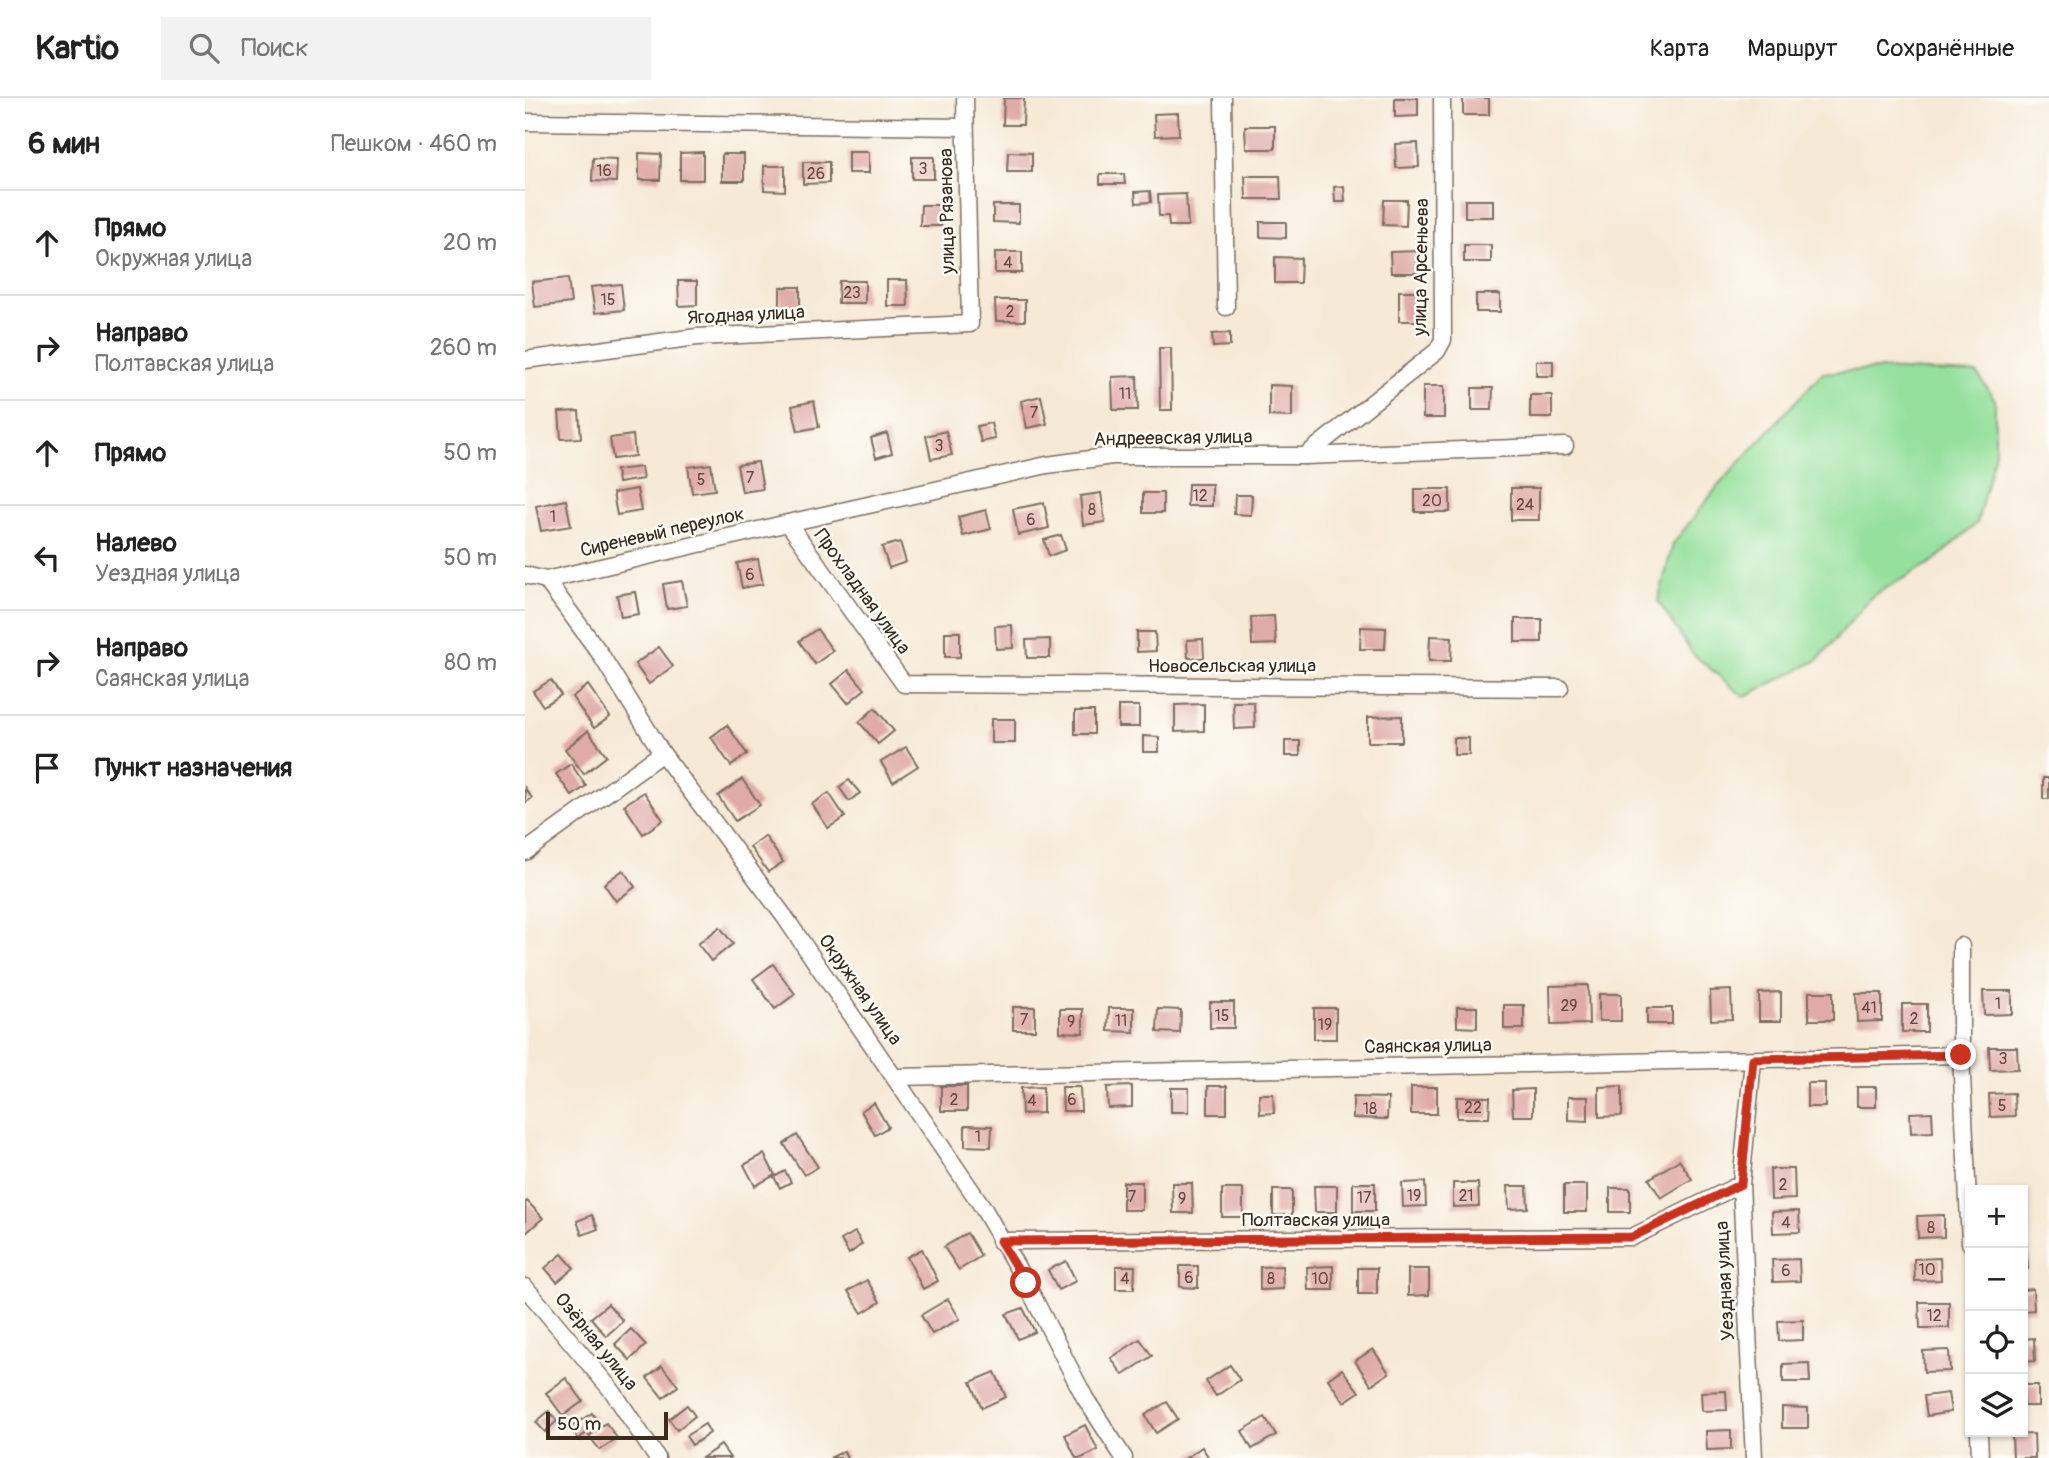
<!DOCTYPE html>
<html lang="ru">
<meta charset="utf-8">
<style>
body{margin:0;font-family:Pangolin,sans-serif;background:#f2f2f2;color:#222}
.controls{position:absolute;right:21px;bottom:21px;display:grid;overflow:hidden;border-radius:0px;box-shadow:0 2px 5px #0004}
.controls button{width:63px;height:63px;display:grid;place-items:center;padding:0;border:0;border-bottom:2px solid #e0e0e0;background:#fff;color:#222;font:35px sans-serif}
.scale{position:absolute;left:21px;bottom:18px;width:122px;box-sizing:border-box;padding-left:7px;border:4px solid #3b2a1e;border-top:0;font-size:19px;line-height:24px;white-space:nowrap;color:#3b2a1e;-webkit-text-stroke:5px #fdfcf7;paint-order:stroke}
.stop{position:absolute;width:21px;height:21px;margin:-16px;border:5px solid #c8321e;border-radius:50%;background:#fff}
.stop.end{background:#c8321e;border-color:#fff;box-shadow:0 2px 7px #0008}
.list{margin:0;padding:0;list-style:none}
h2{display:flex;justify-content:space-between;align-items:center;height:91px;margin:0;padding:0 28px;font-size:30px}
h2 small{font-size:23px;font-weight:400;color:#767676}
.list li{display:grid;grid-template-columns:46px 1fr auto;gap:21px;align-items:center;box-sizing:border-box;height:105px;padding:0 28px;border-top:2px solid #e0e0e0}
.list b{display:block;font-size:26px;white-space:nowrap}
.list p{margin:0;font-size:23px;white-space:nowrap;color:#767676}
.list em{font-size:23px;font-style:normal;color:#767676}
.icon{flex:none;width:38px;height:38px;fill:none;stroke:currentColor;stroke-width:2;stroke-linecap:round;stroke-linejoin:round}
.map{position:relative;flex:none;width:1524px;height:1360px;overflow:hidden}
header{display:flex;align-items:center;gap:42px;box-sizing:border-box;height:98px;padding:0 35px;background:#fff;border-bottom:2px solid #e0e0e0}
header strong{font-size:33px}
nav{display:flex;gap:38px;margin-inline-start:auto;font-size:24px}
.search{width:490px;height:63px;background:#f2f2f2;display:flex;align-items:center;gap:18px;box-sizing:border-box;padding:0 24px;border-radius:0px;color:#767676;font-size:26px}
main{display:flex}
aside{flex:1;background:#fff}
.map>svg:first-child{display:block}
</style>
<header>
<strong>Kartio</strong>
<div class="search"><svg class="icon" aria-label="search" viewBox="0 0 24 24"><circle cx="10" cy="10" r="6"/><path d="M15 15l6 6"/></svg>Поиск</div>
<nav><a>Карта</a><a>Маршрут</a><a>Сохранённые</a></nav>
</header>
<main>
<aside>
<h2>6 мин<small>Пешком · 460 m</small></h2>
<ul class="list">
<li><svg class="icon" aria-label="ahead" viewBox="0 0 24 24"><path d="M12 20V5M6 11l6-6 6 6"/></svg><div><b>Прямо</b><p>Окружная улица</p></div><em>20 m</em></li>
<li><svg class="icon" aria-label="right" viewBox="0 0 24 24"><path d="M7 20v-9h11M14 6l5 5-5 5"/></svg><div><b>Направо</b><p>Полтавская улица</p></div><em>260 m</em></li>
<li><svg class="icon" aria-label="ahead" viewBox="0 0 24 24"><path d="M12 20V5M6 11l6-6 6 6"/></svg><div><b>Прямо</b></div><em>50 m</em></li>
<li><svg class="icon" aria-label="left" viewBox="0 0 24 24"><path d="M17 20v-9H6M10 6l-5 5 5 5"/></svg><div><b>Налево</b><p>Уездная улица</p></div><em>50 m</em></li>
<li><svg class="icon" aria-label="right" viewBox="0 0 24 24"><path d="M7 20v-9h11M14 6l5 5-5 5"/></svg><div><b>Направо</b><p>Саянская улица</p></div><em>80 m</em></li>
<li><svg class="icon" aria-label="arrive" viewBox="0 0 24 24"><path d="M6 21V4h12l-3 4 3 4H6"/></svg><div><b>Пункт назначения</b></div></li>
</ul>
</aside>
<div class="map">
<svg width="1524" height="1360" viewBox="0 0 1524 1360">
<rect width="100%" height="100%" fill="#fdfcf7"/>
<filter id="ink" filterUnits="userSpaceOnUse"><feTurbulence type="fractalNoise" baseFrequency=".0143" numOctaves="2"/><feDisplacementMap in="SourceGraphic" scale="14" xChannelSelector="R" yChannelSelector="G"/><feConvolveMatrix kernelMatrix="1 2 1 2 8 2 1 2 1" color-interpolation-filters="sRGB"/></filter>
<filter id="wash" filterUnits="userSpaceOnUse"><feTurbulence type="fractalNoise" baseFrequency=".00686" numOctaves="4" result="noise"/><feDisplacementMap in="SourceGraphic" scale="28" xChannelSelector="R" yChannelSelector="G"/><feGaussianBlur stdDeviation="1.57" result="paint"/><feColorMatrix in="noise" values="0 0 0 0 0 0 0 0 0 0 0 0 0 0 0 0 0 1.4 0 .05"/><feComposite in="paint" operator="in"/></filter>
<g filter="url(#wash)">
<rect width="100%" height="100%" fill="#f6e9d6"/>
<polygon fill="#94e09c" stroke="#68855d" stroke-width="2" points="1352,271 1452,275 1470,302 1470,354 1452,425 1409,463 1347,498 1293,562 1219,599 1167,555 1133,503 1148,446 1194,387 1297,275"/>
<g id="blocks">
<g fill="#dfaaa7">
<polygon points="479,0 499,0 498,27 478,27"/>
<polygon points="870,0 893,0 893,18 870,19"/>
<rect x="938" y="0" width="26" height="17"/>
<polygon points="653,15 654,37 630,38 629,16"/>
<polygon points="720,28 750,28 750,51 721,51"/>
<polygon points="893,45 894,69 871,70 870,46"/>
<polygon points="178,54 178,82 155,82 155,55"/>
<rect x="323" y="54" width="21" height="21"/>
<polygon points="483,54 507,55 507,74 482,74"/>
<polygon points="114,55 136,56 135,82 114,82"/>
<rect x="197" y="56" width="22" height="27"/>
<rect x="387" y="59" width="22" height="22"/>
<polygon points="68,60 92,61 91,84 67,83"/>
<polygon points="278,64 304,64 304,85 278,86"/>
<polygon points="239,68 260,68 260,93 239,92"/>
<polygon points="575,76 599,76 600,86 575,86"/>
<polygon points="720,78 755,78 756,101 721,101"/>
<polygon points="819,88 820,104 810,104 809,89"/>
<polygon points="625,93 626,104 611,105 610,94"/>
<polygon points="661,96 663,128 644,128 643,118 634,118 633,97"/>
<polygon points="859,102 882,102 881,128 858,127"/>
<rect x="940" y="102" width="28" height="17"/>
<polygon points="396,107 417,107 416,128 395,128"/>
<polygon points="468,107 494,107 494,125 468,124"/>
<polygon points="735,124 761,124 761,140 735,139"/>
<rect x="939" y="147" width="27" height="17"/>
<polygon points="894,153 894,175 866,175 865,154"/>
<rect x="470" y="154" width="27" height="21"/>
<polygon points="750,159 776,160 775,185 750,185"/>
<polygon points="43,180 46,205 10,209 7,184"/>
<polygon points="362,182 382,182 383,208 362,208"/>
<polygon points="153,183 172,183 172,207 154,208"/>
<polygon points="314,183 340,183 340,205 313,205"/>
<polygon points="96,186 99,212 70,215 66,189"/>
<rect x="255" y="189" width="20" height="28"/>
<rect x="874" y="193" width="24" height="30"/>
<rect x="951" y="196" width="24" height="18"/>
<polygon points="470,202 500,202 500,223 471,223"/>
<polygon points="705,235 705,248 688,249 687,236"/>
<polygon points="634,250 646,250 647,312 635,312"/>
<rect x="1011" y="263" width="17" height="15"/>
<polygon points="612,278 613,312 588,312 587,279"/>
<polygon points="744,287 767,288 767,319 744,318"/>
<rect x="898" y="288" width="21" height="32"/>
<polygon points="947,290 968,290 967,312 947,312"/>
<rect x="1005" y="297" width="22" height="23"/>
<polygon points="516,298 522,326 502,330 496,303"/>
<polygon points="289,303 294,329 273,333 267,308"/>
<polygon points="54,313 56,340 36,341 34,314"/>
<polygon points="466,325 470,341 456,344 452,328"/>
<polygon points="421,333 427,357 406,361 401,338"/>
<polygon points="362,335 367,355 351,360 346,340"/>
<polygon points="108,337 110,358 88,361 85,340"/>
<polygon points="233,364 238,391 217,394 212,367"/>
<polygon points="186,366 190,392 167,395 163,369"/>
<polygon points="116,369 118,381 93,385 91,372"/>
<polygon points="663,386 687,386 687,408 662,408"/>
<rect x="986" y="390" width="28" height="32"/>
<polygon points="112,391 116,413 92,417 88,395"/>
<rect x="890" y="391" width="35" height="23"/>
<polygon points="576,395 580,424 558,427 555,398"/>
<rect x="618" y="395" width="20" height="20"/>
<polygon points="710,397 727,397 726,417 709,416"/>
<polygon points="41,402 46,428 16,433 11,408"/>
<polygon points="519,405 524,430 493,437 488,411"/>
<polygon points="461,412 466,431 438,438 433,419"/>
<polygon points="536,437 541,452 524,458 519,442"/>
<polygon points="375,444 381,464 364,470 357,449"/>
<polygon points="233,461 238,486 217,490 212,465"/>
<polygon points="157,483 162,508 142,511 138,486"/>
<polygon points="110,494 114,516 96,519 92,497"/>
<polygon points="749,518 751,546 727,547 726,519"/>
<rect x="990" y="521" width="27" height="23"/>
<polygon points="487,527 488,550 471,551 470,528"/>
<polygon points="836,529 861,530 860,551 835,551"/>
<polygon points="292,531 308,553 290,566 274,543"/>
<rect x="420" y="534" width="15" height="25"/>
<polygon points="612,534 630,534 631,553 612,554"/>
<polygon points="905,538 927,539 926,563 904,563"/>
<polygon points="525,541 525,560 502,560 501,542"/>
<polygon points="678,541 679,560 663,560 662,542"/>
<polygon points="134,549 148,568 124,586 110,566"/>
<polygon points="324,572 340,591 323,605 307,586"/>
<polygon points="26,582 36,597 18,608 8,593"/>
<polygon points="63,587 85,619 69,630 47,599"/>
<polygon points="708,604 729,604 730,630 709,631"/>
<polygon points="679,606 679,633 650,634 650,607"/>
<rect x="593" y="608" width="21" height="21"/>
<polygon points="350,610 369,633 353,646 334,624"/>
<rect x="550" y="613" width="19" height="23"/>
<polygon points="877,618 877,644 843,644 843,619"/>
<rect x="466" y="621" width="24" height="24"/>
<polygon points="202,627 222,656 206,668 186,639"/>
<polygon points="63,633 82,658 59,676 40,651"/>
<polygon points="618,638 634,639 634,654 618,654"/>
<rect x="929" y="640" width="15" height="17"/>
<rect x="760" y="643" width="15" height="15"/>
<polygon points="381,649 393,668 368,684 356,664"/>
<polygon points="46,666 61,688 47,698 31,676"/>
<rect x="1518" y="680" width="6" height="21"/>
<polygon points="217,681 235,707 210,723 193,698"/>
<polygon points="324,682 335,695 324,703 314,689"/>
<polygon points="0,690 7,700 0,705"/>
<polygon points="119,694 138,722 118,736 99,707"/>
<polygon points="304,695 320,719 303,730 287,706"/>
<polygon points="240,738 258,764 243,774 225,749"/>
<polygon points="98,772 110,789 91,803 79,786"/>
<polygon points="195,829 208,846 186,863 173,846"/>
<polygon points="248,866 270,896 250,911 228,881"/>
<polygon points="1063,887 1064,926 1026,927 1025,888"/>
<polygon points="1206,892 1207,921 1186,922 1185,893"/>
<polygon points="1458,893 1487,893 1487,916 1459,917"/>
<polygon points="1256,894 1256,923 1234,923 1234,895"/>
<rect x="1284" y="894" width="24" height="28"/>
<polygon points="1331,895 1357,895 1357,923 1332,924"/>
<rect x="1074" y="896" width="22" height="27"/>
<rect x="685" y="904" width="24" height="26"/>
<rect x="1377" y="906" width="25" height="28"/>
<rect x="979" y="907" width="20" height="24"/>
<rect x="488" y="909" width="22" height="23"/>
<polygon points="932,909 952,909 952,930 932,929"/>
<polygon points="584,910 609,910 609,934 583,933"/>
<rect x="789" y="910" width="22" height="31"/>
<rect x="1122" y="910" width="25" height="16"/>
<polygon points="535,911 558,911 558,935 535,934"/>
<polygon points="633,911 656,912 655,935 632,934"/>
<polygon points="1464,949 1492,949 1493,971 1465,972"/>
<rect x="1282" y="985" width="18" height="24"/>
<rect x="416" y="988" width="26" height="25"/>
<polygon points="607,988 607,1009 583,1010 582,989"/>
<rect x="683" y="988" width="19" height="28"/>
<polygon points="1097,988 1097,1018 1074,1019 1074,989"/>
<polygon points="518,989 518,1015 497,1016 496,990"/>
<polygon points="537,989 555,989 556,1013 538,1013"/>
<rect x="886" y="989" width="26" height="27"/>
<rect x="1332" y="989" width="19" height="20"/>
<rect x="646" y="990" width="18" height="24"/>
<polygon points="1008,991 1008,1018 988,1018 987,992"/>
<polygon points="1489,995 1490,1018 1465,1019 1464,996"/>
<polygon points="734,996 748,996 749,1015 735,1016"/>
<polygon points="828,999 863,1000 862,1021 828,1020"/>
<polygon points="932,999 965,999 964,1020 932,1020"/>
<polygon points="1043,999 1063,999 1063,1023 1043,1022"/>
<polygon points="349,1005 363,1029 350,1037 336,1013"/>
<polygon points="1407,1014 1408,1034 1386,1035 1385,1015"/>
<polygon points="440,1027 467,1028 466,1049 440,1048"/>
<polygon points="272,1037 293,1069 279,1077 259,1046"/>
<polygon points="239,1056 250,1077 230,1088 219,1067"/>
<polygon points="1154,1062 1167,1081 1136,1100 1124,1081"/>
<polygon points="1245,1071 1269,1071 1270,1101 1246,1102"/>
<polygon points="260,1073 266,1084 255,1090 249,1079"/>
<rect x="598" y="1084" width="19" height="28"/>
<polygon points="900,1084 901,1108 878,1109 877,1085"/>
<polygon points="647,1085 667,1085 668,1115 648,1115"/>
<rect x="828" y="1085" width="22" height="28"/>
<polygon points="928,1085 953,1085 954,1108 928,1109"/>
<rect x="1039" y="1087" width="23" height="27"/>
<polygon points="789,1088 812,1088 812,1114 790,1114"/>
<polygon points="983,1088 1002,1088 1003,1110 984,1111"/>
<rect x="1085" y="1090" width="20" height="24"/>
<rect x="697" y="1091" width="21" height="28"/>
<rect x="748" y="1092" width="19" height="25"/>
<polygon points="2,1103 18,1120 0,1136 0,1105"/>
<polygon points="1274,1113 1275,1134 1248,1135 1247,1114"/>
<polygon points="67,1117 73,1131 57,1137 52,1123"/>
<polygon points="1419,1117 1419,1139 1393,1140 1392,1118"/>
<polygon points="330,1134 337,1146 324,1156 316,1142"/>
<polygon points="442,1135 456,1158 434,1172 419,1149"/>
<polygon points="1498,1145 1501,1145 1503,1171 1498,1171"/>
<polygon points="397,1151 413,1183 398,1191 382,1159"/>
<polygon points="37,1156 49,1170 32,1184 20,1170"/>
<polygon points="1415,1160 1416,1182 1390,1183 1389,1161"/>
<polygon points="1274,1161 1275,1183 1248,1184 1247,1162"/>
<polygon points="541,1163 551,1183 533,1192 523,1172"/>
<polygon points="591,1168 610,1168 609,1191 591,1191"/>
<polygon points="655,1168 673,1168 673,1190 655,1189"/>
<polygon points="757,1168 758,1191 735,1192 735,1169"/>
<polygon points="808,1168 808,1192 783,1192 782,1169"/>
<rect x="833" y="1170" width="19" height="26"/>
<polygon points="883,1171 904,1171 904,1197 883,1198"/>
<polygon points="342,1182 355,1204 337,1215 323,1193"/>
<polygon points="1508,1191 1509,1212 1498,1213 1498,1192"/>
<polygon points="423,1201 435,1221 407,1236 396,1217"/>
<polygon points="1394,1204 1424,1204 1424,1230 1395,1230"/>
<polygon points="83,1206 98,1223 81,1238 66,1220"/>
<polygon points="498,1210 510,1234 493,1241 481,1216"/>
<polygon points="1278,1222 1278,1242 1254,1243 1253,1223"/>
<polygon points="106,1231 121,1247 105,1262 90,1246"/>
<polygon points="1509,1240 1510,1263 1498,1264 1498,1241"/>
<polygon points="615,1241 627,1258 598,1277 586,1260"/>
<polygon points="848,1251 864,1275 846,1287 830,1263"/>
<polygon points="1424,1252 1425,1273 1399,1274 1398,1253"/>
<polygon points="1284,1265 1285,1284 1258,1284 1258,1266"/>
<polygon points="705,1267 715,1282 691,1298 681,1283"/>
<polygon points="137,1268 153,1288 138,1300 122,1280"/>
<polygon points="817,1271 834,1294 819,1304 803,1281"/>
<polygon points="470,1274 481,1299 457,1310 446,1284"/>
<polygon points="41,1280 58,1303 38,1318 21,1295"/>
<rect x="1498" y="1287" width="15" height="21"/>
<polygon points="1201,1293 1202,1312 1177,1313 1176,1294"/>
<polygon points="1423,1295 1426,1314 1402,1318 1399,1298"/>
<polygon points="642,1304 653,1321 631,1335 620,1317"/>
<polygon points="162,1307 170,1318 152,1332 144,1321"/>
<polygon points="1257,1309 1283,1310 1283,1330 1257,1330"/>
<polygon points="24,1313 32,1323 20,1334 11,1324"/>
<polygon points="67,1315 74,1326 53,1341 45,1330"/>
<polygon points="740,1319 751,1337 727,1351 717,1333"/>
<polygon points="81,1325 92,1340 75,1352 64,1338"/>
<polygon points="180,1326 185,1335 167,1347 161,1338"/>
<polygon points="560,1327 573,1352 557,1360 551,1360 540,1337"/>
<polygon points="1206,1332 1206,1351 1182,1352 1181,1333"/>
<polygon points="1509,1336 1510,1360 1488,1360 1487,1337"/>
<polygon points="196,1347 205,1360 177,1360"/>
<polygon points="677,1349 684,1360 661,1360"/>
<polygon points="319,1353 322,1360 305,1360"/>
</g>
</g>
</g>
<g filter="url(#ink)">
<use href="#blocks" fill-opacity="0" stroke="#7c6d5e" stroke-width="2"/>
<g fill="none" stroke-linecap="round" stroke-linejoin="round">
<defs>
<g id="minor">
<polyline points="698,0 701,209"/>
<polyline points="0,24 440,29"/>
<polyline points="0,262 172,239 445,226 440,0"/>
<polyline points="780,358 912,253 918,242 917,0"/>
<polyline points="263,425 379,586 1035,590"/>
<polyline points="0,477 21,482 74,554 137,655 259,818 457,1108 501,1185 560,1300 599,1360"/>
<polyline points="21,482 263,425 522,367 587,358 780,358 1040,348"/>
<polyline points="0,754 137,655"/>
<polyline points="1436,848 1436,957 1445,1145"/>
<polyline points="1228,962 1216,1086 1229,1360"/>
<polyline points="371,979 1436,957"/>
<polyline points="475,1143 1107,1139 1216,1086"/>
<polyline points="0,1189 88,1294 132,1360"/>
<polyline points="1454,1334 1455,1360"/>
</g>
</defs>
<use href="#minor" stroke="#7c6d5e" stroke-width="19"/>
<use href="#minor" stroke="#fff" stroke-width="16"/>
</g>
</g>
<g fill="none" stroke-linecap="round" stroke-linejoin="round" filter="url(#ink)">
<polyline stroke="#c8321e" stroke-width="9" points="501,1185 475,1143 1107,1139 1216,1086 1228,961 1436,957"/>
</g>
<g text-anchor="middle" stroke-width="5" stroke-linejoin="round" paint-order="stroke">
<g font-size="16" fill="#644a40">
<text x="398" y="76">3</text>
<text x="79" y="78">16</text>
<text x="291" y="81">26</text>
<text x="483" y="170">4</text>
<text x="327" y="200">23</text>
<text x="83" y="207">15</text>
<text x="485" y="219">2</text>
<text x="600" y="301">11</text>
<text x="509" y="320">7</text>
<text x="414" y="353">3</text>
<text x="225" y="385">7</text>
<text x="176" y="387">5</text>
<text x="675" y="403">12</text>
<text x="907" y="408">20</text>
<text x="1000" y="412">24</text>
<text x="567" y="417">8</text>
<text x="28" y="424">1</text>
<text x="506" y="427">6</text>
<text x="225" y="482">6</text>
<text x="1473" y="911">1</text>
<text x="1044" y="913">29</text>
<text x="1344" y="915">41</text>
<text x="697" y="923">15</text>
<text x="1389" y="926">2</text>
<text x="499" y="927">7</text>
<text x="596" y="928">11</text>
<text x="546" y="929">9</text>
<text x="800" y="932">19</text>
<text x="1478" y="966">3</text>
<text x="429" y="1007">2</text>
<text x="547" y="1007">6</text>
<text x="507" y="1008">4</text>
<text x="1477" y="1013">5</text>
<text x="948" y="1015">22</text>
<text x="845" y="1016">18</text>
<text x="453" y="1044">1</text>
<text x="1258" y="1092">2</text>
<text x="889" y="1103">19</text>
<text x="941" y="1103">21</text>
<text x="607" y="1104">7</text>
<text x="839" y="1105">17</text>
<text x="657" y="1106">9</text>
<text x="1261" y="1130">4</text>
<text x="1406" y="1135">8</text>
<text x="1402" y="1177">10</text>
<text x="1261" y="1178">6</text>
<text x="664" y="1185">6</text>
<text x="600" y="1186">4</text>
<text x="746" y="1186">8</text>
<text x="795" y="1186">10</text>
<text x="1409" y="1223">12</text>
</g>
<g font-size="19" fill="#3b2a1e" stroke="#fdfcf7">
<text transform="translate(421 113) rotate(-91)" y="7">улица Рязанова</text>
<text transform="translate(895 169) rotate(-89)" y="7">улица Арсеньева</text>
<text transform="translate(221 216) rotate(-3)" y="7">Ягодная улица</text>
<text transform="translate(648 339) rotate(-1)" y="7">Андреевская улица</text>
<text transform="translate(137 433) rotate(-13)" y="7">Сиреневый переулок</text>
<text transform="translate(338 493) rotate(54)" y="7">Прохладная улица</text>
<text x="707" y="574">Новосельская улица</text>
<text transform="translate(336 891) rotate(55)" y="7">Окружная улица</text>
<text transform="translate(903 947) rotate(-1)" y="7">Саянская улица</text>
<text x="791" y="1128">Полтавская улица</text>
<text transform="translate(1199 1183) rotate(-93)" y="7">Уездная улица</text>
<text transform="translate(72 1243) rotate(51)" y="7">Озёрная улица</text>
</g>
</g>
</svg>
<div class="controls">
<button>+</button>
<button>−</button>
<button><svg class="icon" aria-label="locate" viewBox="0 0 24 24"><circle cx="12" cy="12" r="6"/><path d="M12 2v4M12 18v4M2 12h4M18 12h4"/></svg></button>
<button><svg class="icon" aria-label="layers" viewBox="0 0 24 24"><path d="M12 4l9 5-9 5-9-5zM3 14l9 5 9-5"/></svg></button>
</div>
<div class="scale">50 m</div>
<div class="stop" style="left:501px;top:1185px"></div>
<div class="stop end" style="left:1436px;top:957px"></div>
</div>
</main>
